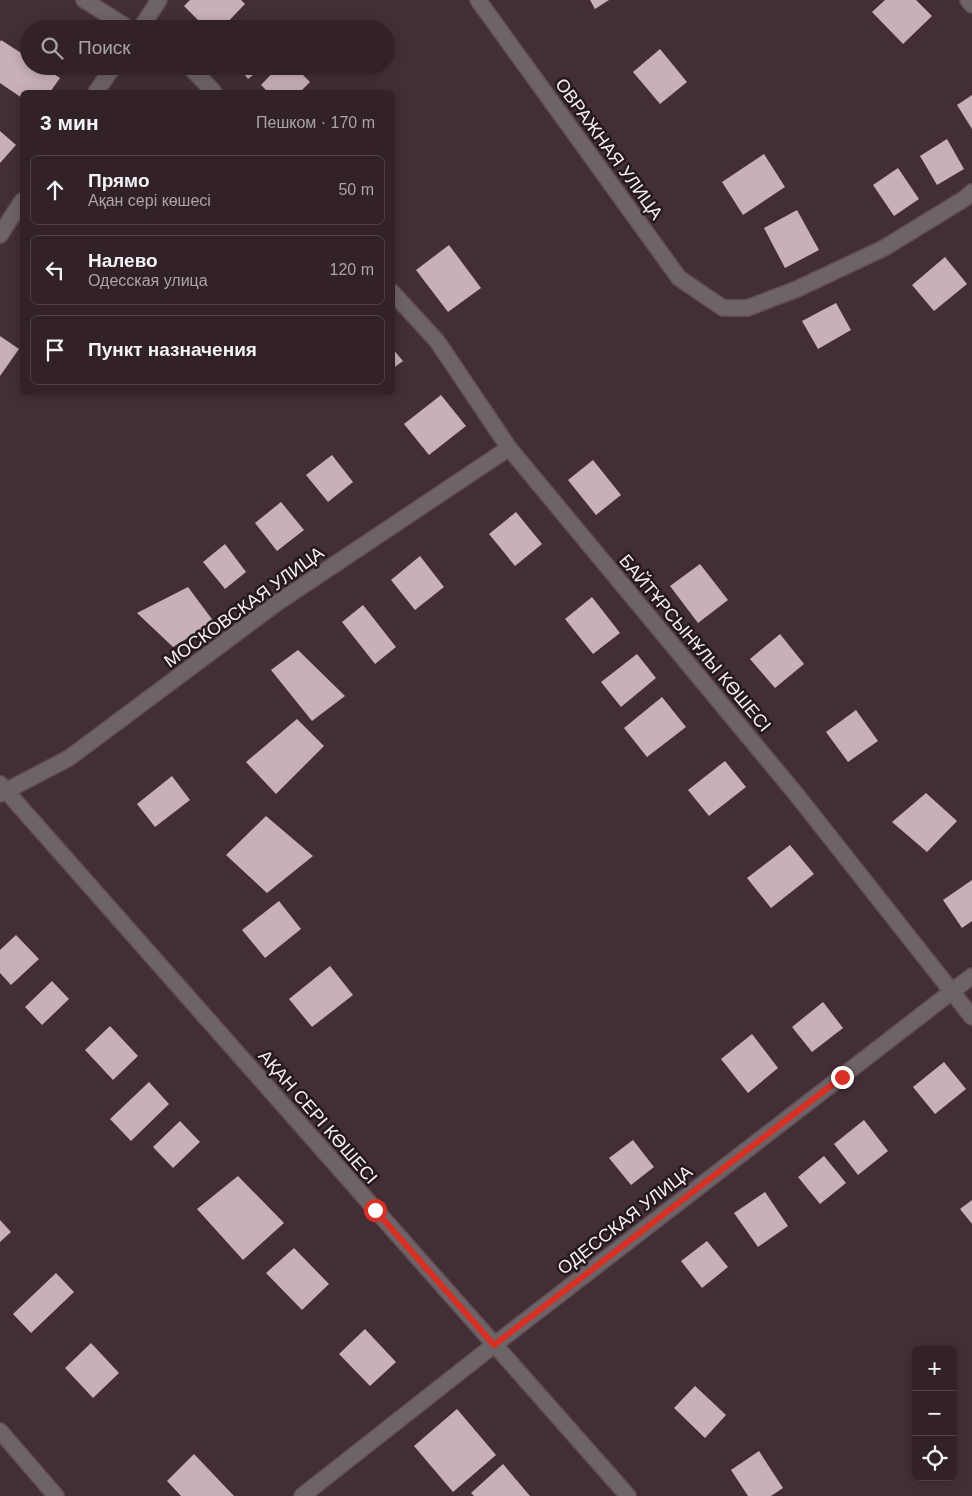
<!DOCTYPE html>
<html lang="ru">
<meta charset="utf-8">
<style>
body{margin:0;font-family:Helvetica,sans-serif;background:#3d2f34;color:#f1f3f6}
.controls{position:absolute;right:15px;bottom:15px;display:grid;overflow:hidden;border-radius:8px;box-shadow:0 2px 12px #0003}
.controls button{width:45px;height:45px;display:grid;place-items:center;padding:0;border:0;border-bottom:1px solid #4d3f45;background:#322228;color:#f1f3f6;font:25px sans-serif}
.stop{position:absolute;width:15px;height:15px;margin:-11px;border:4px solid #d93025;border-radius:50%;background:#fff}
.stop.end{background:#d93025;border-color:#fff;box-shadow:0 1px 5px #0008}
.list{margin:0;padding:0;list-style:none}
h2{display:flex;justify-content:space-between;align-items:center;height:65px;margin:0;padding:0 20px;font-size:21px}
h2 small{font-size:16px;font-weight:400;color:#a8a4a8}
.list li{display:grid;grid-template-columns:32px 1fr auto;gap:15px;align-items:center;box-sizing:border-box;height:70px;margin:0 10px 10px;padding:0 10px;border:1px solid #4d3f45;border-radius:8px}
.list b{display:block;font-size:19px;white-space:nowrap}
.list p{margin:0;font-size:16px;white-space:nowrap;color:#a8a4a8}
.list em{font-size:16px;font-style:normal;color:#a8a4a8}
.icon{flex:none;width:28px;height:28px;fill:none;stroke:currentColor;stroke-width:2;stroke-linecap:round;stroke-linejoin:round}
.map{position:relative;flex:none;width:972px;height:1496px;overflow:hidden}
.search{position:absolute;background:#322228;box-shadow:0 2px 12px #0003;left:20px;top:20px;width:375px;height:55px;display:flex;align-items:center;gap:12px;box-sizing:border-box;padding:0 18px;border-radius:28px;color:#a8a4a8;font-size:19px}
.panel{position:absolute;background:#322228;box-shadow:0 2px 12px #0003;left:20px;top:90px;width:375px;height:305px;border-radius:8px}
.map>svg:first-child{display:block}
</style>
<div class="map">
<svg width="972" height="1496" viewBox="0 0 972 1496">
<rect width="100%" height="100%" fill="#432e36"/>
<g fill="#c9afb8">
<polygon points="190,0 241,0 245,4 221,29 207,29 184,6"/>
<polygon points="590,0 609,0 595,9"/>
<polygon points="885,0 916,0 932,16 903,44 872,12"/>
<polygon points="264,20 271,29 253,29"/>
<polygon points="1,40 29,58 29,66 42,66 60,78 50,92 22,92 22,98 0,83 0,42"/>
<polygon points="660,49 687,82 660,104 633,72"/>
<polygon points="238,66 264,66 248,79"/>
<polygon points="279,66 294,66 310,82 300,92 268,92 261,85"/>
<polygon points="972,95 972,129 957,105"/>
<polygon points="0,131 16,145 0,163"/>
<polygon points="947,139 964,169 937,185 920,156"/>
<polygon points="764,154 785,187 743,215 722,182"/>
<polygon points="898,168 919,199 894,216 873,185"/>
<polygon points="797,210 819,250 785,268 764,228"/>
<polygon points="449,245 481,288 448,312 416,270"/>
<polygon points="945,257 967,284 934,311 912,285"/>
<polygon points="836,303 851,330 818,349 802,321"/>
<polygon points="0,336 19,349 0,376"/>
<polygon points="392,348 403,361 392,369"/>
<polygon points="441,395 466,426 429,455 404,424"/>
<polygon points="332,455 353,482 328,502 306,475"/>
<polygon points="593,460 621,495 596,515 568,480"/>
<polygon points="281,502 304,530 277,551 255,523"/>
<polygon points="516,512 542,544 515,566 489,534"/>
<polygon points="225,544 246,572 225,589 203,562"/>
<polygon points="420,556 444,587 415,610 391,580"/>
<polygon points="700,564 728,600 698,623 670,586"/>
<polygon points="188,587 214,622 173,647 137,613"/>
<polygon points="592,597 620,633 593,654 565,619"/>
<polygon points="363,605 396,647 375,664 342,622"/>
<polygon points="780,634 804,664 775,688 750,659"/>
<polygon points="298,650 345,696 312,721 271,670"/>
<polygon points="637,654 656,678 621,707 601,682"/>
<polygon points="662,697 686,727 647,757 624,728"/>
<polygon points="856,710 878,741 848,762 826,732"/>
<polygon points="297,719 324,746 276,794 246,762"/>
<polygon points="725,761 746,787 709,816 688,790"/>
<polygon points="172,776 190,800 155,827 137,804"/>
<polygon points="926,793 957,821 927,852 892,822"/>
<polygon points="266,816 313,856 267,893 226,855"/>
<polygon points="790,845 814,874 771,908 747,878"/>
<polygon points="972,880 972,921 962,928 943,900"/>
<polygon points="279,901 301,929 265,958 242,930"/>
<polygon points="16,935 39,959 11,985 0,973 0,950"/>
<polygon points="330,966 353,995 312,1027 289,999"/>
<polygon points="52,981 69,999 42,1025 25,1007"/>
<polygon points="823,1002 843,1028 812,1052 792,1027"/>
<polygon points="110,1026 138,1056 113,1080 85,1050"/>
<polygon points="752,1034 778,1068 748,1093 721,1059"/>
<polygon points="944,1062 966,1089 935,1114 913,1087"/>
<polygon points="149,1082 169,1104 131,1141 110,1119"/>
<polygon points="864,1120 888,1151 858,1175 834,1144"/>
<polygon points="180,1121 200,1142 173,1168 153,1147"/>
<polygon points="633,1140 654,1167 631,1185 609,1158"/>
<polygon points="824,1156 846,1183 820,1204 798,1177"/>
<polygon points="238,1176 284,1223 243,1260 197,1209"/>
<polygon points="765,1192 788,1226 758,1247 734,1213"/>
<polygon points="972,1200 972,1224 960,1209"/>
<polygon points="0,1220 11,1232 0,1242"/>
<polygon points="707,1241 728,1267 702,1288 681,1261"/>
<polygon points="294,1248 329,1284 302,1310 266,1273"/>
<polygon points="56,1273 74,1292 31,1333 13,1314"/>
<polygon points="365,1329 396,1362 370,1386 339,1354"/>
<polygon points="91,1343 119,1373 93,1398 65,1368"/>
<polygon points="695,1386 726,1415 705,1438 674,1408"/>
<polygon points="457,1409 496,1455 453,1492 414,1446"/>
<polygon points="759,1451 783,1488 771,1496 748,1496 731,1470"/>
<polygon points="194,1454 234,1496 181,1496 167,1481"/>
<polygon points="503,1464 530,1496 474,1496 471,1493"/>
</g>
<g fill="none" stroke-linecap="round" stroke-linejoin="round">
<defs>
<g id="minor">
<polyline points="84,0 130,29"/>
<polyline points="478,0 679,278 723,308 747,308 797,289 884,248 964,199 972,192"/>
<polyline points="968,0 972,5"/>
<polyline points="140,29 159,0"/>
<polyline points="189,66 214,92"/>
<polyline points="96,92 114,66"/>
<polyline points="0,235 22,201"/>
<polyline points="392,292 437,341 509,448 796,794 972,1017"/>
<polyline points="0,784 628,1496"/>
<polyline points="0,794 69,758 277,603 509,448"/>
<polyline points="0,1431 56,1496"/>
<polyline points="302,1496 494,1345 972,976"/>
</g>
</defs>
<use href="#minor" stroke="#614d54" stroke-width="18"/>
<use href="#minor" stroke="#6e6366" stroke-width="15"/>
</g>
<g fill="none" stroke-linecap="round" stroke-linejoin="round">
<polyline stroke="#d93025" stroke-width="6" points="375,1210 494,1345 842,1077"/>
</g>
<g text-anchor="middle" stroke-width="5" stroke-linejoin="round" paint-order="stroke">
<g font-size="18" fill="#fcedf2" stroke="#231a1d">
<text transform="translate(609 149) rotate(54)" y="6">ОВРАЖНАЯ УЛИЦА</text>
<text transform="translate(244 607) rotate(-36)" y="6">МОСКОВСКАЯ УЛИЦА</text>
<text transform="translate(695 643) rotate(50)" y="6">БАЙТҰРСЫНҰЛЫ КӨШЕСІ</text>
<text transform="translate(318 1117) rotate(49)" y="6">АҚАН СЕРІ КӨШЕСІ</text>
<text transform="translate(625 1220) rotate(-38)" y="6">ОДЕССКАЯ УЛИЦА</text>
</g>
</g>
</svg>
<div class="controls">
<button>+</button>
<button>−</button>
<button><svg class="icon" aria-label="locate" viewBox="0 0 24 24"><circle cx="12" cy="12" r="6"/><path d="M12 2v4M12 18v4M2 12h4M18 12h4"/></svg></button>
</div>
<div class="stop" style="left:375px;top:1210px"></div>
<div class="stop end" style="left:842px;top:1077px"></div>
<div class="search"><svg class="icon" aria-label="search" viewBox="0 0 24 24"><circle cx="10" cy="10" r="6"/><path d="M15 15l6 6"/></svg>Поиск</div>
<section class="panel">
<h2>3 мин<small>Пешком · 170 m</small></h2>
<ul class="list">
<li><svg class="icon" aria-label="ahead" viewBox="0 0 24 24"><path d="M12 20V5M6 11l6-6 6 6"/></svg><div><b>Прямо</b><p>Ақан сері көшесі</p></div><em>50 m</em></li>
<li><svg class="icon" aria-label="left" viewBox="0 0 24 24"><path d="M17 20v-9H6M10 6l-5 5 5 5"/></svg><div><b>Налево</b><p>Одесская улица</p></div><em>120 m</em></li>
<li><svg class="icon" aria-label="arrive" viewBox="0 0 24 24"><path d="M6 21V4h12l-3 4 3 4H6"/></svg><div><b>Пункт назначения</b></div></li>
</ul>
</section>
</div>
